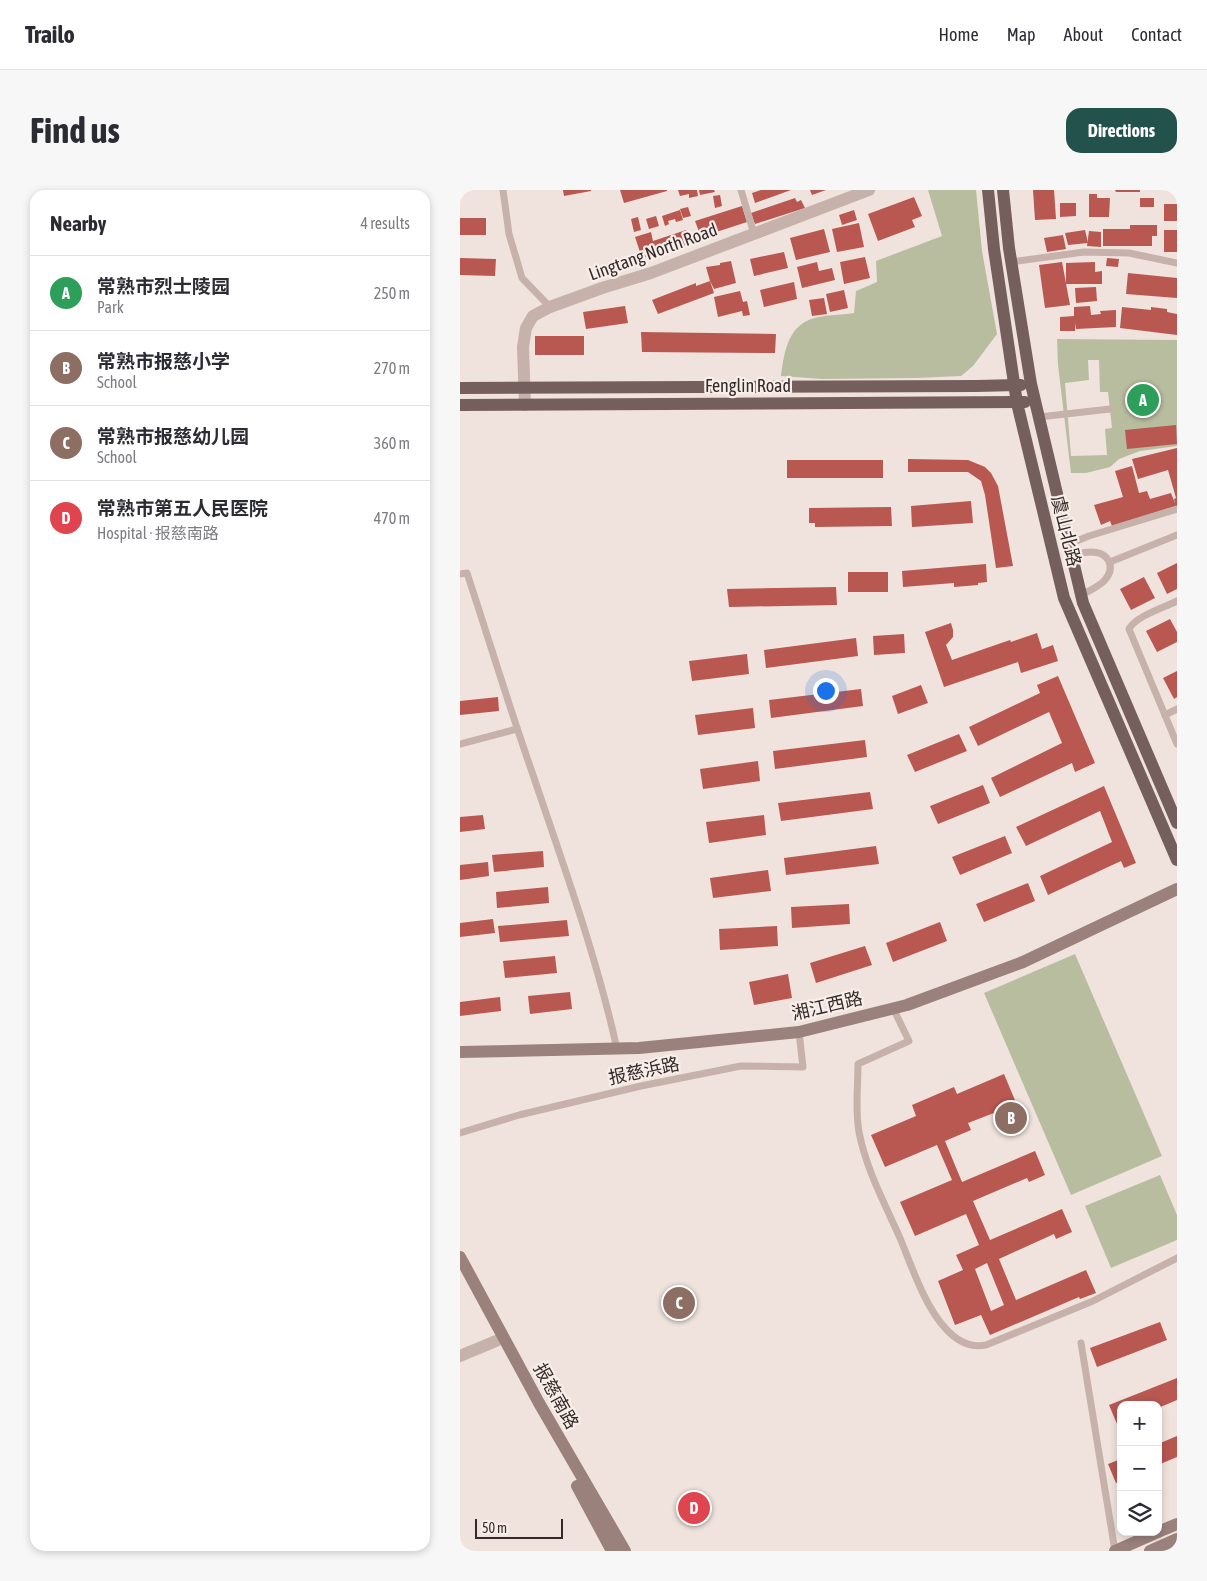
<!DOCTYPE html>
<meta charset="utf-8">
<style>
body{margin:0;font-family:"Asap Condensed","Noto Sans SC",sans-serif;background:#f7f7f7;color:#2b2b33}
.controls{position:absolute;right:15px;bottom:15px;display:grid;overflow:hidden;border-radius:10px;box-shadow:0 2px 8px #0003}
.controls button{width:45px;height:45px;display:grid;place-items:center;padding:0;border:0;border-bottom:1px solid #e1e1e2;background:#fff;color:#2b2b33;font:25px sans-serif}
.scale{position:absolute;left:15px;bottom:12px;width:88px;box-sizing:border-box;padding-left:5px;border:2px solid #352a29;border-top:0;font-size:14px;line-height:18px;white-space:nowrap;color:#352a29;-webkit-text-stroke:4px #f8eee9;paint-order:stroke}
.you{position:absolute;left:365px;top:500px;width:18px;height:18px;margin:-12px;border:4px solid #fff;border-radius:50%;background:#1a73e8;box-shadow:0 0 0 8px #1a73e833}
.badge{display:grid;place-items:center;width:32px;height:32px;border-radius:50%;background:#23524c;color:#fff;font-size:16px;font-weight:700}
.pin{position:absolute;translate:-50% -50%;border:2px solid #fff;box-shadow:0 1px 5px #0006}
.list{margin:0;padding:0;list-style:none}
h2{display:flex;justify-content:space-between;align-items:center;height:65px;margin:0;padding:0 20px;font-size:21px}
h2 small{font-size:16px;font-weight:400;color:#7c7c81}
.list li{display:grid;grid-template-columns:32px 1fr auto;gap:15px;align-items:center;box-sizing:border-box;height:75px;padding:0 20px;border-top:1px solid #e1e1e2}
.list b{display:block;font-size:19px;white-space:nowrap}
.list p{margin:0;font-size:16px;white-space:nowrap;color:#7c7c81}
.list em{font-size:16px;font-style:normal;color:#7c7c81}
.icon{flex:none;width:28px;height:28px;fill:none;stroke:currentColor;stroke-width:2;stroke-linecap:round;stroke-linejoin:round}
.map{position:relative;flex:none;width:717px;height:1361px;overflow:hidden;border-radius:15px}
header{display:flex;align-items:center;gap:30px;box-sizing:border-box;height:70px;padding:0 25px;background:#fff;border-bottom:1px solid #e1e1e2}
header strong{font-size:24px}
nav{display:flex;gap:28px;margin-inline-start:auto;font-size:18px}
.intro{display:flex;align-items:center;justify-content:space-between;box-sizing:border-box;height:120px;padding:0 30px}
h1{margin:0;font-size:35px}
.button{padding:12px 22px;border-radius:15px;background:#23524c;color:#fff;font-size:18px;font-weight:700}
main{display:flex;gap:30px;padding:0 30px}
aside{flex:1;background:#fff;border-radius:15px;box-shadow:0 2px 8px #0003}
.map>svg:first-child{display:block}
</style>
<header>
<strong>Trailo</strong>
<nav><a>Home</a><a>Map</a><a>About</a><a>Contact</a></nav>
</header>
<div class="intro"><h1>Find us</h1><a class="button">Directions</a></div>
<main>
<aside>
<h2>Nearby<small>4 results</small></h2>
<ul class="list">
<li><span class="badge" style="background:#2e9e5b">A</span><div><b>常熟市烈士陵园</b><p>Park</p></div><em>250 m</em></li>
<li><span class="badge" style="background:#8d6e63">B</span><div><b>常熟市报慈小学</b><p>School</p></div><em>270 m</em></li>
<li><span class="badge" style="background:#8d6e63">C</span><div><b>常熟市报慈幼儿园</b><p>School</p></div><em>360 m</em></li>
<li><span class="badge" style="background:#e0444e">D</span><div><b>常熟市第五人民医院</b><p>Hospital · 报慈南路</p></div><em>470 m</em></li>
</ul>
</aside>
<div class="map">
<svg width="717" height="1361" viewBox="0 0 717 1361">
<rect width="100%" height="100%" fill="#f0e3dd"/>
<g fill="#b9bd9f" fill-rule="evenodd">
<path d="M468 0H516L522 61 537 144 513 176 501 186 457 188 362 189 321 186C324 164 327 138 351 129 362 125 381 125 394 123L396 101 417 92 416 71 482 46Z"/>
<path d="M597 149 717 150V256L680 261 659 269 650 277 626 283H611L598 175ZM628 170H639L640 202H648L652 238 645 239 647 265 611 266 605 193 629 190Z"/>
<polygon points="615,764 702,966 611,1005 524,803"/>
<polygon points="700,985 717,1025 717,1050 651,1078 625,1016"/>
</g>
<g fill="#b95751" fill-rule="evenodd">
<polygon points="103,0 131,0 131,1 104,6"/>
<polygon points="160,0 207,0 207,1 164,13"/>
<polygon points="218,0 237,0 238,6 229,8 229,4 220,6"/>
<polygon points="239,0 254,0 255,2 240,5"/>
<polygon points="301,0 331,0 295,13 292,3"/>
<polygon points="350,0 366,0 352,5"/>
<polygon points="573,0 594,0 596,29 575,30"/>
<polygon points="655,0 680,0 680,2 656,2"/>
<polygon points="629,4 637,4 637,8 650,8 649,27 629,27"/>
<polygon points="260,5 262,16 255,18 253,6"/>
<polygon points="454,7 462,26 452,30 455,37 418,51 408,24"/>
<polygon points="335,8 337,12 341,10 345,18 295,34 291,23"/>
<rect x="680" y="8" width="14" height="9"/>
<polygon points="600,13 616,13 616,26 600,27"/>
<rect x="704" y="14" width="13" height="17"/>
<polygon points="282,16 287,32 241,47 235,31"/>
<polygon points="228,17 231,26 223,28 220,19"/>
<polygon points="220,20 223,30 216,32 215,29 208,31 209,34 205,36 202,26"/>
<polygon points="394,20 397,30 382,35 379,25"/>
<polygon points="196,26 199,36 189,39 186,29"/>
<polygon points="178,27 181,40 174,42 171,29"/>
<rect x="0" y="28" width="26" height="17"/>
<polygon points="399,33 404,57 377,62 372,39"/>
<polygon points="670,35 697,35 697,46 692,46 692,56 643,56 643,39 670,39"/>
<polygon points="364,39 370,62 336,70 330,48"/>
<polygon points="226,40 230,54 182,68 175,47 191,42 193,51"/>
<polygon points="625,40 628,53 608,55 605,43"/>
<rect x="704" y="40" width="13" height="22"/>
<polygon points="629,41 641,42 641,57 627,56"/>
<polygon points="603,45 606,59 587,62 584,48"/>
<polygon points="324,62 328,78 294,86 290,69"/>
<polygon points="405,67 410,88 384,94 380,72"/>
<polygon points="0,68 36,69 35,86 0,85"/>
<polygon points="647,68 659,69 658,77 646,76"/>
<polygon points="271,71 276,93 254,99 250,91 246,77 260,75 260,73"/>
<polygon points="357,72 359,81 372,78 375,90 342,98 337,77"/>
<polygon points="602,72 610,115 585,118 579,75"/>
<polygon points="635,72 635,82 642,81 642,94 606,94 606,73"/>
<polygon points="668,83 717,88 717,108 666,104"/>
<polygon points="250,91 254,103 198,124 192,110 236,93 236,96"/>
<polygon points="334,92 337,109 304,117 300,100"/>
<polygon points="636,97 637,111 616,113 615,98"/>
<polygon points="384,100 388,118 370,122 366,104"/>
<polygon points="280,101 283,112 287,111 290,125 283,126 282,121 258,127 254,107"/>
<polygon points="364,108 367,124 352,126 349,110"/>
<polygon points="165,116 168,133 126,139 123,122"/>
<polygon points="630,116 631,125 641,124 640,121 656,120 656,137 616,139 615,133 615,141 600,141 600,127 614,126 614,117"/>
<polygon points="662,117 691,120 691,117 707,119 707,122 717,124 717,145 660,138"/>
<polygon points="181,142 316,144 315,163 182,162"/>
<rect x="75" y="146" width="49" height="19"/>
<polygon points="716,235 717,254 667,259 665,240"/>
<polygon points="717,258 717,319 716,319 714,309 716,308 708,280 678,289 672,269"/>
<polygon points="448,269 508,270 525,277 531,283 538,296 553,376 536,378 525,305 521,291 508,282 448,282"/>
<rect x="327" y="270" width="96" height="18"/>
<polygon points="672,276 679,303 687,301 690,309 711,303 716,316 652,336 650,331 641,335 634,315 663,307 655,281"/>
<polygon points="511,311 513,333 452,337 451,316"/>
<polygon points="431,317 432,336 355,337 355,333 349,333 349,318"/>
<polygon points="717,373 717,399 707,404 697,383"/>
<polygon points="526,374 527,392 518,393 518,395 494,397 494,393 443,397 442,381"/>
<rect x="388" y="382" width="40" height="20"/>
<polygon points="684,387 695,408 671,420 660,399"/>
<polygon points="376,397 377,415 269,417 267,399"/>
<polygon points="710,429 717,442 717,452 697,462 686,441"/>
<polygon points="491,433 493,440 493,447 486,455 492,470 550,450 551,452 577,443 582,459 593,455 598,471 561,483 558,472 484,497 465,442"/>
<polygon points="444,444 445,463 414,465 413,446"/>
<polygon points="396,448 398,466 306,478 304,460"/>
<polygon points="287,464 289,484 232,491 229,471"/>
<polygon points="717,481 717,507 714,509 703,488"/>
<polygon points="598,486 635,573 615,582 612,573 540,607 531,588 602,553 589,522 518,556 509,537 580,503 577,495"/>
<polygon points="461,495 468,513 438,524 432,506"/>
<polygon points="401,499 403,516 311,528 309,510"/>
<polygon points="38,507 39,521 0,525 0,511"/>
<polygon points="293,518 295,538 238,545 235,525"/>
<polygon points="499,544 507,561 455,582 447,565"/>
<polygon points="405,550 407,567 315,579 313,561"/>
<polygon points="298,571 300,591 243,599 240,579"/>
<polygon points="523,595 530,613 478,634 470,616"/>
<polygon points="644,596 676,673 664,678 661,671 588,705 580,686 652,652 640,621 566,656 556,637"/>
<polygon points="410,602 413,619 321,631 318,613"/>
<polygon points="23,625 25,639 0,642 0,627"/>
<polygon points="304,625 306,645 249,653 246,632"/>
<polygon points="545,646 552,663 500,685 492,667"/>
<polygon points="416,656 419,674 326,685 324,668"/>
<polygon points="83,661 84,677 34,682 32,665"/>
<polygon points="28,672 29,686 0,690 0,675"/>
<polygon points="308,680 311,701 253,708 250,688"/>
<polygon points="568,693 575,711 524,732 516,714"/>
<polygon points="88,697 89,713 37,718 36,702"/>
<polygon points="389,714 390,734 332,738 331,717"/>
<polygon points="33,729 35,743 0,747 0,733"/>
<polygon points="107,730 109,746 40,752 38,736"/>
<polygon points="480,732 487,751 433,772 426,753"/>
<polygon points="317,736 318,756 260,760 259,739"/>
<polygon points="405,756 412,775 356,793 350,773"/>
<polygon points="95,766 97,783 45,788 43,771"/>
<polygon points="328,784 332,808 294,815 289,792"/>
<polygon points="110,802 112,819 70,824 68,806"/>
<polygon points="40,807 41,821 0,826 0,812"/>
<path d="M544 884 559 920 542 927 539 921 508 933 511 940 485 951 502 992 575 961 585 985 569 992 567 988 513 1011 530 1050 602 1019 612 1042 596 1049 594 1044 539 1069 556 1110 626 1080 636 1103 620 1109 619 1107 530 1145 521 1125 495 1135 478 1091 503 1080 496 1065 519 1055 506 1024 455 1046 440 1012 492 990 477 955 425 977 411 945 456 926 452 915 494 897 497 904ZM527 1073 544 1115 531 1121 515 1079Z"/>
<polygon points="700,1132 707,1150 637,1177 630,1158"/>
<polygon points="717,1188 717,1210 698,1218 698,1215 661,1215 661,1232 657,1234 649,1215"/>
<polygon points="717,1246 717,1267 698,1275 698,1254"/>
<polygon points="661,1269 661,1291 656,1293 648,1274"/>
</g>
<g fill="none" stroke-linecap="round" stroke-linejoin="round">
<g stroke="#c6b2aa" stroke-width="7">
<polyline points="43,0 49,44 62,88 90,117"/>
<polyline points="281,0 294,44"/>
<polyline points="551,72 624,62 669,63 717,73"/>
<polyline points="579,227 650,219"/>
<polyline points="609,354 629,346 717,319"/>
<path d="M611 364C618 364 625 362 631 362 648 362 657 377 644 391 638 397 629 401 621 405"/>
<polyline points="650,372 717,345"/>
<path d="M0 384 7 383C29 450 49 516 72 582 103 674 136 764 157 859"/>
<path d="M717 411C703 418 676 426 669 439L717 554"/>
<polyline points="705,525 717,519"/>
<polyline points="0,554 57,539"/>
<path d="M433 818 449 851 398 874C398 895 395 921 399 942 406 979 425 1014 440 1048 452 1077 465 1117 486 1139 497 1151 511 1158 526 1155L633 1111 717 1068"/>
<polyline points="0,943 59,925 181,896 281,876 343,877 339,842"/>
<polyline points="621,1153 655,1361"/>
</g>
<g stroke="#c6b2aa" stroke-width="12">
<polyline points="65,215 63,157 66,138 73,126 90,117 142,98 191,83 409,0"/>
<polyline points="0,1166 36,1151"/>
</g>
<g stroke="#9a817c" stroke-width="12">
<polyline points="0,862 179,858 339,842 447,815 563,772 717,699"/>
<polyline points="0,1067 79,1213 165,1361"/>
<polyline points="117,1296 152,1361"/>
<polyline points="698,1342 717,1334"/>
<polyline points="655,1361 698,1342"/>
<polyline points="690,1361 717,1349"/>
</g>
<g stroke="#755f5c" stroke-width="12">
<polyline points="528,0 534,59 557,213 604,408 717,670"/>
<polyline points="543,0 549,58 571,194 623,413 717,633"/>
<polyline points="0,198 516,196 561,195"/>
<polyline points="0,215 565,212"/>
</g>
</g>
<g text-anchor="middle" stroke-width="4.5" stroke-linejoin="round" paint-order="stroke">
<g font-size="18" fill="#352a29" stroke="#f8eee9">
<text transform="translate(193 62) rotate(-20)" y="6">Lingtang North Road</text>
<text x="288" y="202">Fenglin Road</text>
<text transform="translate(606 341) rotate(76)" y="6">虞山北路</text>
<text transform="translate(367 816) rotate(-13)" y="6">湘江西路</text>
<text transform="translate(184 881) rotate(-12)" y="6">报慈浜路</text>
<text transform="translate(96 1206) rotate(61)" y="6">报慈南路</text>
</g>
</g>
</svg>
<div class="controls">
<button>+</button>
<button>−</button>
<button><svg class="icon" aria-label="layers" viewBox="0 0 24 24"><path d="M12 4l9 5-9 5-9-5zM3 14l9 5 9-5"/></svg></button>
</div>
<div class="scale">50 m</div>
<div class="you"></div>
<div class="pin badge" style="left:683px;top:210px;background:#2e9e5b">A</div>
<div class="pin badge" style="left:551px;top:928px;background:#8d6e63">B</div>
<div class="pin badge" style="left:219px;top:1113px;background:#8d6e63">C</div>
<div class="pin badge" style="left:234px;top:1318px;background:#e0444e">D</div>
</div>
</main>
